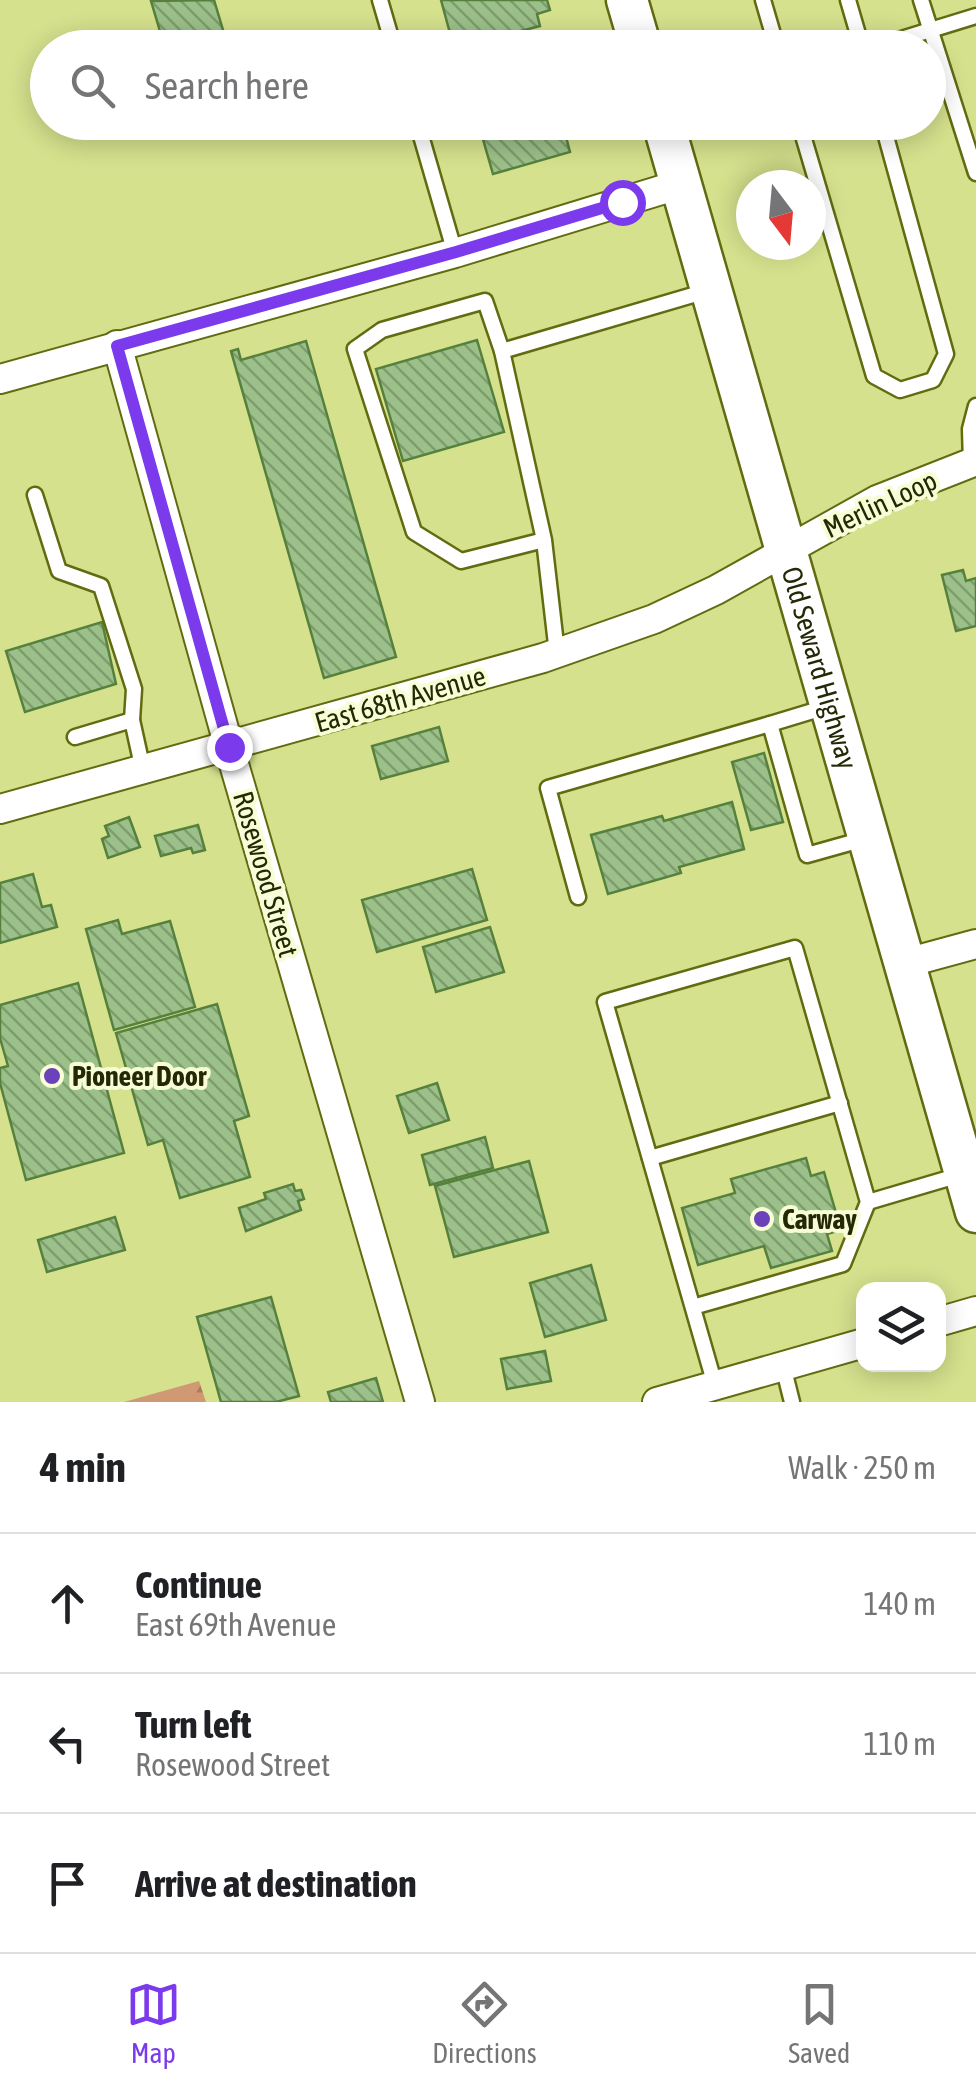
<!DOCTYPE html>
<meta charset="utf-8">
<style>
body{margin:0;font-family:"Asap Condensed",sans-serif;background:#f6f6f6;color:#202124}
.controls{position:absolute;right:30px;bottom:30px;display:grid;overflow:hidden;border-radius:20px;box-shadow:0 5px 25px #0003}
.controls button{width:90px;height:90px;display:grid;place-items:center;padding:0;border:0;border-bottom:2px solid #e0e0e0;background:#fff;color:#202124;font:50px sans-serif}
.compass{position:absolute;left:736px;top:170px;width:90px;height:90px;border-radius:50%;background:#fff;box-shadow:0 5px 25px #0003;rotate:164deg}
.stop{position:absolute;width:30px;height:30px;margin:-22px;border:8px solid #7c3aed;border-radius:50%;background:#fff}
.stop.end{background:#7c3aed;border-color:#fff;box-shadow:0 2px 10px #0008}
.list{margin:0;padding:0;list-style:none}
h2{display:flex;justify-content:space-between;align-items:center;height:130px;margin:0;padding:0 40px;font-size:42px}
h2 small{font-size:32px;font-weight:400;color:#757577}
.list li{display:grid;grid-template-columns:65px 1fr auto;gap:30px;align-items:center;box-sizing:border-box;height:140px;padding:0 40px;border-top:2px solid #e0e0e0}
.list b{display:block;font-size:38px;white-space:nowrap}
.list p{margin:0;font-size:32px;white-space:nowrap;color:#757577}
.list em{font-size:32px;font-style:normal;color:#757577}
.icon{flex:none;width:55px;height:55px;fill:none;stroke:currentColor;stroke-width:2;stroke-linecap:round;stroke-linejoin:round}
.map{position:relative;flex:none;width:976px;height:1402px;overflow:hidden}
.search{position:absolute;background:#fff;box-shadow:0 5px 25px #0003;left:30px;right:30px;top:30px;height:110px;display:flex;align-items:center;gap:25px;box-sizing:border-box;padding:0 35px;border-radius:55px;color:#757577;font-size:38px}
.sheet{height:550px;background:#fff}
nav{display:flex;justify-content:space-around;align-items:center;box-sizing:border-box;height:140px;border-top:2px solid #e0e0e0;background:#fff;font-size:28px;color:#757577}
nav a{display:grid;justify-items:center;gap:5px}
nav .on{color:#7c3aed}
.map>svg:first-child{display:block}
</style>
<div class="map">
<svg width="976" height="1402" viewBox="0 0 976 1402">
<defs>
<pattern id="forest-firs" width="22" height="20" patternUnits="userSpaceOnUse" patternTransform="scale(2.5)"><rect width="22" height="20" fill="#d19973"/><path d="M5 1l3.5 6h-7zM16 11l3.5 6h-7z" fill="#a97d5c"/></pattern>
<pattern id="building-back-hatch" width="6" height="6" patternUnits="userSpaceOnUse" patternTransform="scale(2.5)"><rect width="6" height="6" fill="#9cc089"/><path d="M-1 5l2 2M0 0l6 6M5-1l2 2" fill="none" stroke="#7f9c6e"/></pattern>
</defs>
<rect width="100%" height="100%" fill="#d5e18d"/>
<polygon fill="url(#forest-firs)" points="199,1381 206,1402 124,1402"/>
<g fill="url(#building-back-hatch)" stroke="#56813d" stroke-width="2.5">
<polygon points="214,0 226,40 201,48 165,48 151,1"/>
<polygon points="441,0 547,0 550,10 537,14 540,26 454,48"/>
<polygon points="478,122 562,122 570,152 493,174"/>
<polygon points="477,340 504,432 403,461 376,369"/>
<polygon points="306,341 396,657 324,678 231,351 238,349 241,360"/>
<polygon points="963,570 966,581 976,578 976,626 956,631 942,575"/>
<polygon points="102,622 116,684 25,712 6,651"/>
<polygon points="439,727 448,761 381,779 372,746"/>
<polygon points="764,753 783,822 751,830 732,762"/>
<polygon points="732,802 744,849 679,867 681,873 608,894 591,835 662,816 664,821"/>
<polygon points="129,817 140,847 108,858 102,839 109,836 105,826"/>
<polygon points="198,825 205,850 193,853 191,848 161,856 155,836"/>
<polygon points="472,869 487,920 377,952 362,900"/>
<polygon points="33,874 42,907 51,905 57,927 0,943 0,883"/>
<polygon points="118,920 122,934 170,921 195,1007 114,1030 86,929"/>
<polygon points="490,927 504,972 436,992 423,947"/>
<polygon points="78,983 124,1153 26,1180 0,1083 0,1068 8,1066 0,1038 0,1005"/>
<polygon points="217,1004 249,1116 234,1121 250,1177 180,1198 163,1140 148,1145 116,1033"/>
<polygon points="437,1083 449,1120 409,1133 397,1096"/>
<polygon points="485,1137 493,1168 430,1185 422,1155"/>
<polygon points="806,1158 811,1176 824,1172 841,1230 827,1234 832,1251 771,1268 764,1246 698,1265 682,1208 735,1193 731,1179"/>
<polygon points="529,1161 548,1232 454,1257 435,1186"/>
<polygon points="293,1184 295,1191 301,1190 304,1199 298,1201 301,1210 246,1231 239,1208 266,1199 264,1193"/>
<polygon points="115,1217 125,1250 47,1272 38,1240"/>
<polygon points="591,1265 606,1320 545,1337 530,1283"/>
<polygon points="271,1297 299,1396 276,1402 221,1402 197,1317"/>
<polygon points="545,1351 551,1381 507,1389 501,1359"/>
<polygon points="376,1378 383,1402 331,1402 328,1392"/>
</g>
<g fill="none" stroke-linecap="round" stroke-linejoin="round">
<defs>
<g id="lane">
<polyline points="380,0 394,48"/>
<polyline points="763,0 777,48"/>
<polyline points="848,0 862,48"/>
<polyline points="921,0 976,173"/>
<polyline points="872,48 976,16"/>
<polyline points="417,122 455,253"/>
<polyline points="799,122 874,376 900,390 933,380 946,354 882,122"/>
<polyline points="502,351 710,290"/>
<polyline points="971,463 970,429 976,406"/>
<polyline points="35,495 59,571 101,586 134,689 132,720"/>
<polyline points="544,540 461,561 414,532 355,349 382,330 485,301 502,351 544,540 557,653"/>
<polyline points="826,707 770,724 807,855 864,839"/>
<polyline points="75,737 132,720 143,770"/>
<polyline points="578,897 548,788 770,724"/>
<polyline points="650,1158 840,1103"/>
<polyline points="868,1202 963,1174"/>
<polyline points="693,1307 843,1264 868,1202 795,948 605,1002 715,1385"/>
<polyline points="783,1366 792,1402"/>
</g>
<g id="street">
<polyline points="117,345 229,747 420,1402"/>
<polyline points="0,379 455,253 681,184"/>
<polyline points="0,809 543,658 654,619 716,590 877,500 976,461"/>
<polyline points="906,963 976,944"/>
<polyline points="938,1322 976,1311"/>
<polyline points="657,1402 864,1343"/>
</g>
<g id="secondary">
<polyline points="627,0 641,48"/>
<path id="s1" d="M663 122 976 1212"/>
</g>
</defs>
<use href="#lane" stroke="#626b10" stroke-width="19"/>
<use href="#street" stroke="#626b10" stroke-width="32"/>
<use href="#secondary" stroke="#626b10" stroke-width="45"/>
<use href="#lane" stroke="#fff" stroke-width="14"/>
<use href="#street" stroke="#fff" stroke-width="28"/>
<use href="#secondary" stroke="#fff" stroke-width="40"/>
</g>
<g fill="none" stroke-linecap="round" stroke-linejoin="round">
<polyline stroke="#7c3aed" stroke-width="12" points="229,747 117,346 456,252 622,202"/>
</g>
<g fill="#6c42ba" stroke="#f7fed5" stroke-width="4">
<circle cx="52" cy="1076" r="10"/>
<circle cx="762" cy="1219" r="10"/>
</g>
<g text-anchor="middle" stroke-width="8" stroke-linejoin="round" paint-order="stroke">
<g font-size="28" fill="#242805" stroke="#f7fed5">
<text transform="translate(880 504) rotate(-25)" y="10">Merlin Loop</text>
<text dy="10" stroke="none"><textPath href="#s1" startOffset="568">Old Seward Highway</textPath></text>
<text transform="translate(400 699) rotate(-16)" y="10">East 68th Avenue</text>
<text transform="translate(266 874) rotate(74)" y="10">Rosewood Street</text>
</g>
<g font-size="28" font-weight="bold" fill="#242805" stroke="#f7fed5" text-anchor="start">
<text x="72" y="1086">Pioneer Door</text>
<text x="782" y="1229">Carway</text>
</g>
</g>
</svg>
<div class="controls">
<button><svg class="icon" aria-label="layers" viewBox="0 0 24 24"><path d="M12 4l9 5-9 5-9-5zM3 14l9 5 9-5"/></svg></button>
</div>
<svg class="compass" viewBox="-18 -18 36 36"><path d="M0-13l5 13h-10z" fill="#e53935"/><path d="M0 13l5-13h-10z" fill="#757577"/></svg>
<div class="stop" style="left:622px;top:202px"></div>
<div class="stop end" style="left:229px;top:747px"></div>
<div class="search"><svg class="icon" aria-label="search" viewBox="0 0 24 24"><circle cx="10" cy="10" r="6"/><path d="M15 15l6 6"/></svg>Search here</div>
</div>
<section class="sheet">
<h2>4 min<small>Walk · 250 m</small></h2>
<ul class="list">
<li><svg class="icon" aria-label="ahead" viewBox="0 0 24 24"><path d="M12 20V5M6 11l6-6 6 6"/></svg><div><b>Continue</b><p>East 69th Avenue</p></div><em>140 m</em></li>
<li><svg class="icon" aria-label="left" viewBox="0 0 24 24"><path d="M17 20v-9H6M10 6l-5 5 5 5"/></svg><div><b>Turn left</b><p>Rosewood Street</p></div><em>110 m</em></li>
<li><svg class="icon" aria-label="arrive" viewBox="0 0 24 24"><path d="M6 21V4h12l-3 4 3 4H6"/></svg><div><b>Arrive at destination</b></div></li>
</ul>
</section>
<nav>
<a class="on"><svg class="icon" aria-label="map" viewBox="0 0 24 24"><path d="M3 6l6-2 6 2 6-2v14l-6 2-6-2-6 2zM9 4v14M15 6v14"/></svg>Map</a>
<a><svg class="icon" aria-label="directions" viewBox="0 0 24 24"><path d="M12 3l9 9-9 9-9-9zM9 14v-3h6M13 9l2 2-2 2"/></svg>Directions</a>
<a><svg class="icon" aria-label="saved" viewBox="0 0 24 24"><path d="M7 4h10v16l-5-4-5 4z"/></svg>Saved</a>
</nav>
